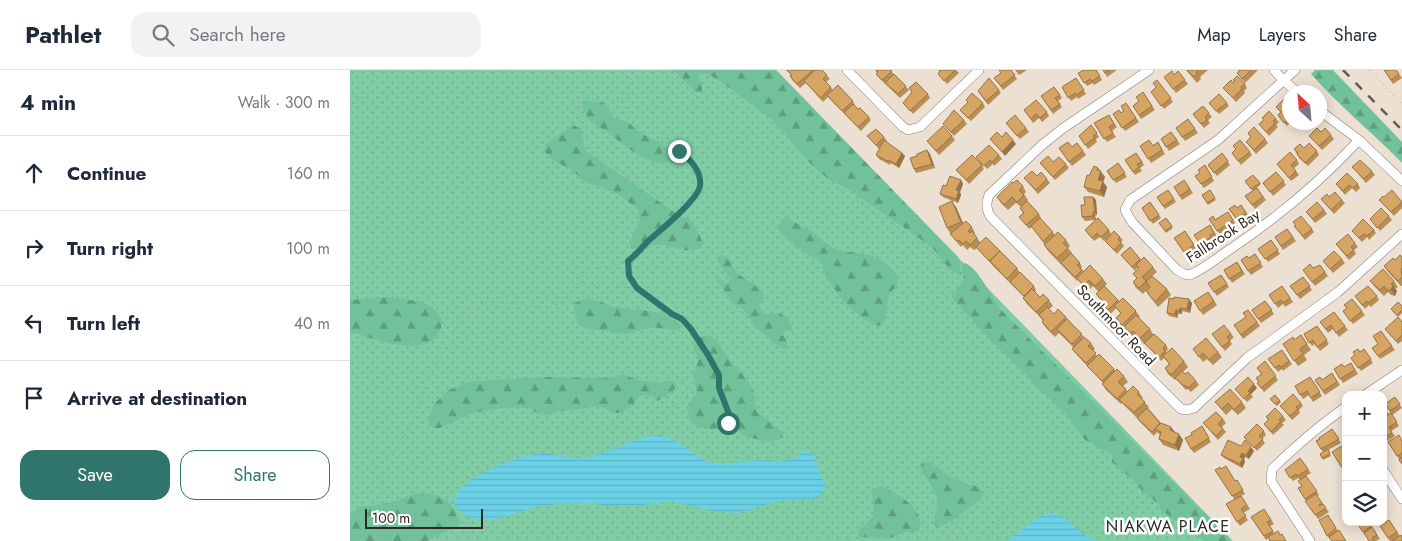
<!DOCTYPE html>
<meta charset="utf-8">
<style>
body{margin:0;font-family:Jost,sans-serif;background:#f2f2f3;color:#1f2937}
.controls{position:absolute;right:15px;bottom:15px;display:grid;overflow:hidden;border-radius:10px;box-shadow:0 2px 12px #0003}
.controls button{width:45px;height:45px;display:grid;place-items:center;padding:0;border:0;border-bottom:1px solid #e0e1e3;background:#fff;color:#1f2937;font:25px sans-serif}
.compass{position:absolute;left:932px;top:15px;width:45px;height:45px;border-radius:50%;background:#fff;box-shadow:0 2px 12px #0003;rotate:334deg}
.scale{position:absolute;left:15px;bottom:12px;width:118px;box-sizing:border-box;padding-left:5px;border:2px solid #2e2924;border-top:0;font-size:14px;line-height:18px;white-space:nowrap;color:#2e2924;-webkit-text-stroke:4px #fff;paint-order:stroke}
.stop{position:absolute;width:15px;height:15px;margin:-11px;border:4px solid #2f756b;border-radius:50%;background:#fff}
.stop.end{background:#2f756b;border-color:#fff;box-shadow:0 1px 5px #0008}
.list{margin:0;padding:0;list-style:none}
h2{display:flex;justify-content:space-between;align-items:center;height:65px;margin:0;padding:0 20px;font-size:21px}
h2 small{font-size:16px;font-weight:400;color:#747a83}
.list li{display:grid;grid-template-columns:32px 1fr auto;gap:15px;align-items:center;box-sizing:border-box;height:75px;padding:0 20px;border-top:1px solid #e0e1e3}
.list b{display:block;font-size:19px;white-space:nowrap}
.list em{font-size:16px;font-style:normal;color:#747a83}
.actions{display:flex;gap:10px;padding:15px 20px}
.actions a{flex:1;padding:11px 0;border:1px solid #2f756b;border-radius:15px;text-align:center;font-size:18px;color:#2f756b}
.actions .main{background:#2f756b;color:#fff}
.icon{flex:none;width:28px;height:28px;fill:none;stroke:currentColor;stroke-width:2;stroke-linecap:round;stroke-linejoin:round}
.map{position:relative;flex:none;width:1052px;height:471px;overflow:hidden}
header{display:flex;align-items:center;gap:30px;box-sizing:border-box;height:70px;padding:0 25px;background:#fff;border-bottom:1px solid #e0e1e3}
header strong{font-size:24px}
nav{display:flex;gap:28px;margin-inline-start:auto;font-size:18px}
.search{width:350px;height:45px;background:#f2f2f3;display:flex;align-items:center;gap:12px;box-sizing:border-box;padding:0 18px;border-radius:15px;color:#747a83;font-size:19px}
main{display:flex}
aside{flex:1;background:#fff}
.map>svg:first-child{display:block}
</style>
<header>
<strong>Pathlet</strong>
<div class="search"><svg class="icon" aria-label="search" viewBox="0 0 24 24"><circle cx="10" cy="10" r="6"/><path d="M15 15l6 6"/></svg>Search here</div>
<nav><a>Map</a><a>Layers</a><a>Share</a></nav>
</header>
<main>
<aside>
<h2>4 min<small>Walk · 300 m</small></h2>
<ul class="list">
<li><svg class="icon" aria-label="ahead" viewBox="0 0 24 24"><path d="M12 20V5M6 11l6-6 6 6"/></svg><div><b>Continue</b></div><em>160 m</em></li>
<li><svg class="icon" aria-label="right" viewBox="0 0 24 24"><path d="M7 20v-9h11M14 6l5 5-5 5"/></svg><div><b>Turn right</b></div><em>100 m</em></li>
<li><svg class="icon" aria-label="left" viewBox="0 0 24 24"><path d="M17 20v-9H6M10 6l-5 5 5 5"/></svg><div><b>Turn left</b></div><em>40 m</em></li>
<li><svg class="icon" aria-label="arrive" viewBox="0 0 24 24"><path d="M6 21V4h12l-3 4 3 4H6"/></svg><div><b>Arrive at destination</b></div></li>
</ul>
<div class="actions"><a class="main">Save</a><a>Share</a></div>
</aside>
<div class="map">
<svg width="1052" height="471" viewBox="0 0 1052 471">
<defs>
<pattern id="grass-dots" width="8" height="8" patternUnits="userSpaceOnUse" patternTransform="scale(1.25)"><rect width="8" height="8" fill="#7fcca5"/><path d="M2 2h.1M6 6h.1" fill="none" stroke="#6eaf8e" stroke-width="1.8" stroke-linecap="round"/></pattern>
<pattern id="forest-firs" width="22" height="20" patternUnits="userSpaceOnUse" patternTransform="scale(1.25)"><rect width="22" height="20" fill="#71c29a"/><path d="M5 1l3.5 6h-7zM16 11l3.5 6h-7z" fill="#5d9e7d"/></pattern>
<pattern id="water-rules" width="6" height="5" patternUnits="userSpaceOnUse" patternTransform="scale(1.25)"><rect width="6" height="5" fill="#6ad1e7"/><path d="M0 2.5h6" fill="none" stroke="#5cb3c6"/></pattern>
</defs>
<rect width="100%" height="100%" fill="#ece0d2"/>
<polygon fill="url(#grass-dots)" points="0,0 426,0 883,471 0,471"/>
<g fill="url(#forest-firs)">
<path d="M323 0H426L609 188 611 205C597 202 591 185 579 175L498 119 478 109 459 92 423 50 377 16 360 5 351 3 348 7 352 15V22L347 23Z"/>
<path d="M965 0H983L1052 72V93C1022 62 989 36 961 4Z"/>
<path d="M234 30 255 33 263 48 278 52 289 62 312 74 320 82 324 90C300 101 272 72 254 60 249 57 243 54 239 49 234 44 233 38 232 31Z"/>
<path d="M223 55 231 59 235 80 315 136 332 147 339 149 349 163 352 171 351 178C338 185 321 174 306 175 298 175 290 178 282 179L279 173 290 150 288 139 268 124 234 111 221 99 202 90 194 81 196 74Z"/>
<path d="M435 147 463 162 484 179 491 181 520 185 533 191 544 201 548 209 547 216 540 223 538 231 535 252 529 256C507 250 477 217 472 194 454 179 440 178 427 156Z"/>
<path d="M370 185 377 186 387 203 411 220 414 225 413 230 409 235C413 246 419 245 430 243L438 249 442 258 440 261 437 260 432 264 437 272V278L434 279 426 274 404 256 399 246 393 239 381 232 367 210 369 209 377 213 381 210C377 201 367 196 368 187Z"/>
<path d="M615 193C630 199 642 230 653 242L882 471H855L849 467 811 440 809 434 794 423 785 412 762 392V385L734 369 715 342 685 316 678 306 644 274 602 228 606 221 614 211 612 195Z"/>
<path d="M40 227C60 231 82 228 92 250 90 294 24 270 0 261V230Z"/>
<path d="M236 229C245 228 256 235 265 237 285 241 318 238 331 256L329 261 303 257 275 264 235 258 228 254 226 250 224 233Z"/>
<path d="M354 266H360L367 271 377 287 397 310 404 322 406 341 431 361 433 367C422 375 403 369 392 364 387 361 383 357 378 357 368 357 357 362 347 356 342 353 339 346 337 340L339 333 347 322 343 305 349 289 343 278 347 269Z"/>
<path d="M269 305C280 305 288 312 300 312 307 313 316 311 324 311L327 316 322 322 308 331 302 326 292 325 287 328 283 336 269 343H264L248 335 226 340 209 341 200 345 189 344 179 338 159 337 123 343 90 358H84L79 355 78 349 85 333 99 320 118 312 197 307 258 308Z"/>
<path d="M579 392 599 406 617 414 627 416 633 422 632 427C620 437 601 455 586 457 581 447 589 440 587 430 585 418 575 407 570 397L572 393Z"/>
<path d="M531 416C548 425 576 437 569 461L555 462 541 468 509 467 508 462 524 445 522 419Z"/>
<path d="M73 423C95 425 102 432 110 452L108 456 77 471H0V443L13 436H22L43 432 65 424Z"/>
</g>
<g fill="url(#water-rules)">
<path d="M312 365 327 372 359 393H381L413 390 430 391 443 389 449 386 451 381H456L464 385 476 419 464 429 428 431 388 443 362 441 322 431 284 436H259L240 433H218L189 436 143 450H130L119 447 110 442 104 433C106 426 107 421 113 416 126 403 168 386 186 384 204 381 221 392 239 387 264 381 286 366 312 365Z"/>
<path d="M702 443 715 448C718 453 721 453 725 457 731 464 738 467 747 471H657L690 446Z"/>
</g>
<g fill="none" stroke-linecap="round" stroke-linejoin="round">
<defs>
<g id="minor">
<polyline points="497,0 553,57 558,60 570,57 629,0"/>
<path d="M799 0 712 59 692 75 639 125C636 133 636 138 640 146L831 339 837 340 844 338 897 288 988 222 1052 164"/>
<polyline points="924,0 933,10 947,22"/>
<path d="M945 0 868 70 780 130 775 140 782 152 827 200 834 204 840 205C854 199 867 188 879 180 927 148 970 112 1009 70"/>
<polyline points="969,40 1009,70 1052,111"/>
<polyline points="1015,325 1052,300"/>
<polyline points="1033,400 1052,429"/>
<path d="M960 471 921 411 922 399C946 376 968 356 996 337"/>
</g>
</defs>
<use href="#minor" stroke="#877c6f" stroke-width="10"/>
<g stroke="#a49a90" stroke-width="1" stroke-dasharray="1 4" stroke-linecap="butt">
<polyline points="197,0 227,26 232,44 237,54 236,71 242,80 286,113 330,139"/>
<polyline points="1019,0 1052,34"/>
<polyline points="228,26 237,29 273,31"/>
<path d="M0 37C15 25 22 21 24 0"/>
<polyline points="474,110 489,120 499,122 510,133 543,154 589,188 592,193 588,210 591,216 613,235 694,320 740,365 822,435 858,471"/>
<polyline points="278,192 279,206 287,218"/>
<polyline points="229,213 255,216 287,218 322,244 332,249 341,259 365,298 369,305 369,311 363,315 343,306 321,313 305,315 293,314 275,308"/>
<path d="M334 332 342 335 347 350 351 354H377C383 342 370 325 368 312"/>
<path d="M312 337C323 336 338 336 337 322 337 317 336 314 333 310"/>
<path d="M632 415C647 423 660 413 671 421 674 441 658 446 643 453"/>
<path d="M39 471C16 450 36 397 49 374 52 367 58 363 62 355 67 344 70 331 75 319 87 294 101 269 113 244 136 219 172 241 201 236 220 233 222 213 236 203 247 194 266 198 279 190 286 184 292 177 299 171 311 160 350 129 349 112 348 105 346 96 341 90 323 68 292 70 277 40 274 35 273 31 277 26L283 0"/>
<path d="M499 471 522 443C533 435 541 443 552 446 558 447 563 447 568 448L577 461C594 466 631 437 636 422 630 411 618 413 608 408 597 403 589 395 580 387"/>
<polyline points="602,471 609,465 613,449"/>
</g>
<use href="#minor" stroke="#fff" stroke-width="9"/>
<polyline stroke="#635c55" stroke-width="2.5" stroke-dasharray="9 9" stroke-linecap="butt" points="993,0 1052,60"/>
</g>
<g fill="#b88e56">
<polygon points="436,0 472,0 480,9 476,12 483,20 503,31 505,35 504,35 508,39 519,47 521,50 511,61 478,27 473,32 456,13 450,18 442,10 440,6 441,5"/>
<polygon points="525,0 540,0 559,20 550,28 529,8 526,4 527,3"/>
<polygon points="588,0 606,0 609,3 597,14 588,4 590,2"/>
<polygon points="661,0 667,9 653,20 644,8 651,3"/>
<polygon points="665,0 677,0 669,5"/>
<polygon points="746,0 752,10 744,15 743,13 737,16 728,3"/>
<polygon points="753,0 767,0 757,7"/>
<polygon points="836,0 858,0 850,7 851,9 847,13"/>
<polygon points="888,0 908,0 895,13 887,3 889,1"/>
<polygon points="1034,0 1046,0 1052,8 1043,14"/>
<polygon points="828,1 838,14 826,23 814,7 824,5"/>
<polygon points="726,8 736,24 728,29 727,27 721,31 712,17"/>
<polygon points="807,10 823,32 814,39 801,22 806,17"/>
<polygon points="883,13 895,14 897,18 894,21 895,23 886,32 876,21 873,18"/>
<polygon points="704,17 712,28 708,31 712,37 703,44 691,26"/>
<polygon points="559,18 578,24 580,28 563,44 553,33 562,22"/>
<polygon points="649,20 651,23 638,35 628,21"/>
<polygon points="793,22 805,40 791,49 783,36 789,31"/>
<polygon points="616,30 633,33 635,37 621,51 612,43 610,40 618,32"/>
<polygon points="776,33 789,52 775,61 763,44 771,43 774,41"/>
<polygon points="859,33 877,33 879,36 869,44"/>
<polygon points="940,34 940,52 941,52 937,56 928,45 931,42 926,37"/>
<polygon points="853,36 862,47 858,50 860,53 854,58 843,44"/>
<polygon points="674,40 697,42 699,46 692,52 689,48 683,53"/>
<polygon points="759,45 767,57 762,61 766,67 757,72 744,53"/>
<polygon points="838,49 848,63 835,71 826,58"/>
<polygon points="926,49 929,52 926,55 928,57 919,66 909,54 914,50"/>
<polygon points="614,50 617,54 604,66 593,54"/>
<polygon points="656,53 676,58 679,62 670,69"/>
<polygon points="741,55 749,67 746,69 747,72 738,79 729,66"/>
<polygon points="821,62 830,74 819,81 811,69"/>
<polygon points="971,62 981,65 984,69 972,80 959,66"/>
<polygon points="898,63 915,69 918,73 906,84 896,72 901,68"/>
<polygon points="517,66 534,67 537,71 536,72 552,83 555,86 549,98 541,93 540,95 529,89 526,85 531,77 529,79"/>
<polygon points="602,66 605,70 589,85 577,71"/>
<polygon points="808,72 815,84 801,93 790,76 803,75"/>
<polygon points="727,73 736,85 722,96 709,78 722,77"/>
<polygon points="954,78 967,81 969,85 958,96 949,88 944,79"/>
<polygon points="577,80 580,84 585,98 566,103 564,99 567,86"/>
<polygon points="885,80 900,82 902,85 891,95 882,83"/>
<polygon points="786,83 794,95 790,98 792,101 785,105 775,90"/>
<polygon points="872,83 880,95 867,106 858,95"/>
<polygon points="649,85 652,89 644,96 643,94 637,99 626,87"/>
<polygon points="947,90 949,94 944,98 949,105 941,111 927,94"/>
<polygon points="703,92 716,94 719,98 705,110 690,93"/>
<polygon points="768,93 777,107 766,113 757,101"/>
<polygon points="632,95 634,99 619,114 606,100"/>
<polygon points="855,95 864,111 854,118 845,106 850,103"/>
<polygon points="1002,97 1022,101 1025,105 1016,113"/>
<polygon points="748,98 755,107 753,112 757,117 754,127 738,122 734,117 739,106"/>
<polygon points="926,102 936,115 923,126 913,113"/>
<polygon points="903,105 911,114 903,121 895,111"/>
<polygon points="674,108 697,109 700,113 688,124"/>
<polygon points="611,110 613,114 610,122 611,125 608,133 593,127 590,124 596,116"/>
<polygon points="834,110 843,123 832,130 824,117"/>
<polygon points="663,113 673,116 676,122 674,124 678,130 677,131 689,144 691,148 690,148 705,165 716,170 720,176 718,178 722,183 721,184 730,193 732,197 731,198 734,202 753,209 757,214 755,216 769,231 786,241 790,247 789,248 800,259 803,264 816,275 818,279 816,282 817,283 834,291 838,297 833,302 846,311 849,315 841,322 838,319 836,320 826,309 825,310 818,304 815,298 819,294 814,288 811,291 795,273 794,274 787,266 784,268 777,260 776,260 770,254 766,248 771,244 766,238 761,244 750,232 751,231 746,224 749,222 743,216 738,221 728,210 727,211 698,181 694,175 695,175 682,157 679,159 669,147 673,143 670,138 671,137 666,133 658,140 651,133 647,127"/>
<polygon points="986,114 1008,114 1010,118 1006,122 1002,118 995,125"/>
<polygon points="907,118 916,130 905,139 895,126"/>
<polygon points="818,120 826,132 815,139 807,127"/>
<polygon points="860,120 866,130 858,135 852,125"/>
<polygon points="743,127 746,130 747,145 745,146 746,150 759,160 761,164 770,167 773,170 771,172 774,176 767,184 755,171 760,165 754,171 750,167 744,171 735,160 745,150 735,151 732,147 735,135"/>
<polygon points="979,127 992,130 995,133 984,144 971,129"/>
<polygon points="1034,127 1052,131 1052,138 1044,146 1029,130"/>
<polygon points="800,132 811,148 803,154 792,138"/>
<polygon points="891,135 899,146 888,152 879,139 887,138"/>
<polygon points="606,137 613,153 622,157 625,163 624,164 631,173 650,181 667,198 670,203 684,216 686,220 685,222 690,227 699,230 703,236 699,239 704,244 716,247 734,267 741,273 745,279 743,281 747,286 764,299 766,301 774,306 778,312 773,316 778,322 789,322 793,328 792,329 799,337 798,338 811,353 825,362 833,370 829,381 813,375 809,369 810,365 807,362 804,366 790,352 787,348 772,333 771,334 756,320 752,314 753,313 726,284 722,279 723,277 709,263 705,267 696,258 692,252 693,251 689,246 677,234 673,228 674,227 644,197 627,178 624,180 620,177 617,180 613,175 611,177 604,169 597,158"/>
<polygon points="974,140 977,144 965,153 956,142"/>
<polygon points="878,142 886,154 870,165 859,149 865,150"/>
<polygon points="1039,146 1042,150 1030,161 1020,149"/>
<polygon points="816,148 823,158 816,163 809,153"/>
<polygon points="860,155 867,166 863,169 864,171 853,178 844,165"/>
<polygon points="946,155 962,159 964,162 955,170 944,156"/>
<polygon points="937,159 946,171 933,180 925,167"/>
<polygon points="1024,160 1026,163 1019,170 1017,167 1012,172 1002,161"/>
<polygon points="835,161 847,179 836,186 824,168"/>
<polygon points="921,170 930,184 918,192 908,179"/>
<polygon points="1005,173 1008,177 1004,180 1006,184 999,190 986,174"/>
<polygon points="780,177 791,190 803,197 807,202 802,206 817,219 821,225 808,237 798,224 796,221 799,217 793,224 786,218 783,212 787,208 783,204 789,198 788,197 785,201 771,185"/>
<polygon points="905,184 913,197 901,205 891,190 899,188"/>
<polygon points="1052,187 1052,216 1051,216 1038,202 1034,196 1045,190"/>
<polygon points="992,189 995,193 983,203 973,191"/>
<polygon points="887,192 895,204 882,213 874,200"/>
<polygon points="970,195 978,206 965,216 953,200 963,198"/>
<polygon points="871,205 879,217 867,226 858,213"/>
<polygon points="953,207 962,220 950,229 940,216"/>
<polygon points="1020,211 1044,211 1048,217 1045,219 1047,221 1045,226 1041,225 1038,222 1034,226 1024,216"/>
<polygon points="932,216 943,232 935,237 933,234 928,238 919,225"/>
<polygon points="858,222 867,235 853,245 844,231"/>
<polygon points="1027,226 1029,230 1021,237 1019,235 1015,239 1008,230"/>
<polygon points="1002,229 1015,245 1003,254 993,241 997,238"/>
<polygon points="915,231 924,244 911,253 902,240"/>
<polygon points="842,233 840,243 832,241 832,244 828,244 827,248 819,246 817,243"/>
<polygon points="1052,236 1052,243 1048,247 1042,241"/>
<polygon points="898,240 910,256 893,269 884,255 896,247"/>
<polygon points="984,242 998,260 989,267 983,259 978,263 970,252"/>
<polygon points="1052,252 1052,271 1048,274 1035,259"/>
<polygon points="967,256 979,274 970,281 965,274 962,276 954,264"/>
<polygon points="1031,261 1045,280 1030,289 1022,278 1028,274"/>
<polygon points="881,264 884,267 880,271 882,274 875,281 865,268"/>
<polygon points="951,265 961,280 954,285 957,290 948,296 933,274 944,270"/>
<polygon points="843,279 868,282 872,287 863,295 857,289 853,292"/>
<polygon points="1014,279 1023,293 1011,301 1001,288"/>
<polygon points="932,280 942,294 933,301 932,299 928,302 918,289"/>
<polygon points="915,291 928,310 914,322 907,313 909,312 906,308 911,304 907,298"/>
<polygon points="1001,293 1008,304 993,313 984,299 994,297"/>
<polygon points="982,303 990,315 975,325 965,310 972,310"/>
<polygon points="963,311 972,326 963,332 959,325 953,329 945,316"/>
<polygon points="907,318 901,324 903,327 897,332 885,319"/>
<polygon points="925,325 931,332 927,336 922,331"/>
<polygon points="1045,327 1052,338 1042,345 1035,334"/>
<polygon points="865,332 892,332 896,338 888,345 882,339 876,345"/>
<polygon points="951,333 953,336 949,340 950,343 942,350 930,336"/>
<polygon points="1033,336 1039,344 1033,347"/>
<polygon points="1041,343 1049,356 1041,361 1045,366 1037,371 1033,365"/>
<polygon points="933,346 936,350 932,353 934,355 923,365 914,354 918,350 916,347"/>
<polygon points="873,349 876,353 872,357 876,362 868,370 853,353"/>
<polygon points="852,356 861,372 844,383 841,379 842,365"/>
<polygon points="982,359 991,373 978,380 981,386 973,390 970,384 973,382 966,371"/>
<polygon points="914,361 916,365 912,369 915,373 907,381 894,367"/>
<polygon points="1052,370 1052,394 1038,372"/>
<polygon points="996,379 996,398 993,400 982,382"/>
<polygon points="904,381 899,389 895,387 894,389 895,392 892,398 874,388 871,385"/>
<polygon points="950,388 961,403 956,406 969,425 967,426 979,442 968,449 948,418 952,416 950,410 948,408 943,411 935,400"/>
<polygon points="871,399 885,411 887,410 895,424 891,426 900,439 893,443 898,450 890,456 876,434 885,430 865,400"/>
<polygon points="914,439 924,454 920,456 924,463 916,470 901,447"/>
<polygon points="978,445 988,461 980,469 977,466"/>
<polygon points="1039,450 1050,466 1052,471 1040,471 1030,456"/>
<polygon points="1019,452 1030,469 1026,471 1019,471 1007,453"/>
</g>
<g fill="#967446">
<polygon points="663,70 666,74 655,86 652,82"/>
<polygon points="577,80 580,84 585,98 582,94"/>
<polygon points="552,83 555,86 549,98 546,94"/>
<polygon points="748,98 755,107 753,112 757,117 754,127 750,121 747,100"/>
<polygon points="611,110 613,114 610,122 611,125 608,133 606,129 606,120"/>
<polygon points="743,127 746,130 747,145 745,142"/>
<polygon points="602,131 606,137 615,158 611,152"/>
<polygon points="743,142 745,146 746,150 743,146"/>
<polygon points="1043,215 1047,221 1045,226 1041,220"/>
<polygon points="839,229 842,233 840,243 837,239"/>
<polygon points="830,238 832,241 832,244 829,241"/>
<polygon points="826,240 828,244 827,248 825,244"/>
<polygon points="904,314 907,318 901,324 898,321"/>
<polygon points="821,357 825,362 820,360"/>
<polygon points="829,364 833,370 829,381 825,375"/>
<polygon points="901,377 904,381 899,389 896,385"/>
<polygon points="892,383 895,387 894,389 895,392 892,398 890,394 890,387"/>
</g>
<g fill="#d6a564" stroke="#967446">
<polygon points="437,0 463,0 447,14 440,6 442,5"/>
<polygon points="465,0 472,0 477,5 473,9 481,17 471,28 454,11"/>
<polygon points="526,0 540,0 542,1 532,10 526,4 528,2"/>
<polygon points="589,0 605,0 594,11 588,4 590,1"/>
<polygon points="649,0 661,0 665,5 651,16 644,8 651,3"/>
<polygon points="734,0 746,0 750,6 742,11 740,9 734,13 728,3"/>
<polygon points="753,0 760,0 755,3"/>
<polygon points="837,0 848,0 846,2 847,4 844,7"/>
<polygon points="889,0 901,0 892,9 887,3 889,1"/>
<polygon points="1034,0 1046,0 1049,4 1041,10"/>
<polygon points="822,1 824,5 828,1 835,10 823,19 814,7"/>
<polygon points="544,4 556,16 548,24 535,13"/>
<polygon points="887,6 895,14 891,17 892,19 883,28 873,18 881,10 883,13 885,11 883,10"/>
<polygon points="639,8 649,20 636,31 628,21"/>
<polygon points="726,8 734,20 726,25 725,23 718,28 712,17"/>
<polygon points="807,10 821,28 811,36 801,22 806,17 803,13"/>
<polygon points="566,12 578,24 560,41 553,33 562,22 559,18"/>
<polygon points="488,15 503,31 492,41 477,25"/>
<polygon points="704,17 710,25 705,28 710,34 701,40 691,26"/>
<polygon points="793,22 802,36 789,45 783,36 789,31 786,27"/>
<polygon points="622,23 633,33 618,48 610,40 618,32 616,30"/>
<polygon points="869,24 877,33 866,41 859,33"/>
<polygon points="934,29 940,34 940,48 934,53 928,45 931,42 926,37"/>
<polygon points="686,30 697,42 690,48 686,44 681,49 674,40"/>
<polygon points="776,33 786,48 772,58 763,44 769,40 771,43 774,41 771,36"/>
<polygon points="503,34 508,39 510,38 519,47 508,57 494,43"/>
<polygon points="853,36 859,43 855,47 857,50 851,54 843,44"/>
<polygon points="604,40 614,50 601,62 593,54"/>
<polygon points="919,41 926,49 923,51 925,53 916,62 909,54 914,50 912,48"/>
<polygon points="665,45 676,58 667,66 656,53"/>
<polygon points="759,45 764,54 759,57 763,63 754,69 744,53"/>
<polygon points="838,49 845,59 832,67 826,58"/>
<polygon points="741,55 747,63 743,66 745,68 735,75 729,66"/>
<polygon points="593,56 602,66 586,81 577,71"/>
<polygon points="904,57 915,69 904,80 896,72 901,67 898,63"/>
<polygon points="967,58 971,62 975,58 981,65 969,76 959,66"/>
<polygon points="526,59 534,67 526,75 517,66"/>
<polygon points="647,62 652,67 656,62 663,70 652,82 640,69"/>
<polygon points="821,62 827,70 816,77 811,69"/>
<polygon points="534,70 552,83 546,94 538,90 537,91 526,85"/>
<polygon points="799,70 803,76 808,72 812,80 798,89 790,76"/>
<polygon points="890,70 900,82 888,91 882,83 886,79 883,76"/>
<polygon points="718,72 722,77 727,73 733,81 719,92 709,78"/>
<polygon points="959,73 967,81 955,93 947,84 948,83 944,79 950,74 954,78"/>
<polygon points="639,75 649,85 642,92 640,90 634,96 626,87"/>
<polygon points="577,80 582,94 564,99 560,88 567,86 567,84"/>
<polygon points="940,82 947,90 941,95 946,101 939,108 927,94"/>
<polygon points="786,83 792,92 787,94 789,97 783,102 775,90"/>
<polygon points="872,83 878,91 864,103 858,95"/>
<polygon points="622,85 632,95 616,110 606,100"/>
<polygon points="698,86 703,92 709,87 716,94 703,107 690,93"/>
<polygon points="1010,90 1022,101 1014,109 1002,97"/>
<polygon points="768,93 775,103 763,110 757,101"/>
<polygon points="855,95 862,107 851,114 845,106 850,103 848,100"/>
<polygon points="744,96 748,98 747,100 751,101 748,110 753,111 750,121 734,117 737,105 739,106"/>
<polygon points="682,101 687,106 691,102 697,109 686,120 674,108"/>
<polygon points="926,102 934,111 920,122 913,113"/>
<polygon points="997,103 1008,114 1003,118 999,115 993,121 986,114"/>
<polygon points="903,105 910,113 901,119 895,111"/>
<polygon points="600,106 611,110 606,120 609,121 606,129 590,124 593,115 596,116"/>
<polygon points="667,110 673,116 669,120 674,125 667,132 662,127 654,135 647,127 662,112 663,113"/>
<polygon points="834,110 840,119 830,126 824,117"/>
<polygon points="907,118 913,127 902,135 895,126"/>
<polygon points="818,120 824,129 813,136 807,127"/>
<polygon points="860,120 865,128 857,133 852,125"/>
<polygon points="1042,120 1052,132 1041,142 1029,130 1033,126 1034,127"/>
<polygon points="985,122 992,130 981,140 971,129 977,124 979,127"/>
<polygon points="734,127 743,127 745,142 743,142 743,146 732,147 731,135 735,135"/>
<polygon points="602,131 611,152 597,158 589,137"/>
<polygon points="677,131 689,144 676,155 669,147 674,143 670,138"/>
<polygon points="800,132 809,145 800,151 792,138"/>
<polygon points="967,132 974,140 963,149 956,142"/>
<polygon points="885,135 887,138 891,135 896,143 886,148 879,139"/>
<polygon points="1031,138 1039,146 1027,158 1020,149"/>
<polygon points="878,142 883,150 867,161 859,149 863,146 865,150"/>
<polygon points="951,146 962,159 953,166 944,156 946,155 943,152"/>
<polygon points="690,148 703,162 693,171 681,156"/>
<polygon points="748,148 759,160 751,167 747,163 742,168 735,160"/>
<polygon points="816,148 822,156 815,161 809,153"/>
<polygon points="1013,149 1024,160 1017,166 1014,164 1009,168 1002,161"/>
<polygon points="616,151 622,157 618,161 620,163 622,161 627,168 620,175 616,171 613,174 609,170 607,171 600,164"/>
<polygon points="860,155 864,163 860,165 861,167 850,174 844,165"/>
<polygon points="937,159 943,167 931,176 925,167"/>
<polygon points="764,161 770,167 768,169 771,173 764,180 755,171"/>
<polygon points="835,161 844,175 834,182 824,168"/>
<polygon points="708,162 716,170 713,173 718,178 707,188 694,175"/>
<polygon points="998,164 1005,173 1001,177 1004,180 997,186 986,174"/>
<polygon points="636,167 650,181 639,191 626,177"/>
<polygon points="921,170 928,180 915,189 908,179"/>
<polygon points="780,177 790,189 782,197 771,185"/>
<polygon points="650,181 667,198 657,209 640,191"/>
<polygon points="984,181 992,189 980,199 973,191"/>
<polygon points="721,183 730,193 727,195 732,200 725,207 711,193"/>
<polygon points="905,184 911,193 898,201 891,190 897,186 899,188"/>
<polygon points="1050,185 1052,187 1052,198 1051,199 1052,207 1048,211 1034,196 1043,188 1045,190"/>
<polygon points="794,187 803,197 792,207 796,211 789,218 783,212 787,208 783,204 789,198 786,195"/>
<polygon points="887,192 892,201 879,209 874,200"/>
<polygon points="960,194 963,198 970,195 975,202 962,212 953,200"/>
<polygon points="740,195 753,209 745,216 739,210 734,216 727,208"/>
<polygon points="1033,199 1044,211 1041,214 1043,215 1041,220 1037,220 1034,216 1030,220 1020,211"/>
<polygon points="670,202 684,216 674,226 660,212"/>
<polygon points="871,205 877,214 864,222 858,213"/>
<polygon points="802,206 817,219 805,232 798,224 799,223 796,221 800,217 796,212"/>
<polygon points="953,207 960,216 947,225 940,216"/>
<polygon points="754,216 768,230 758,240 750,232 752,230 746,224"/>
<polygon points="932,216 940,228 933,233 931,230 925,234 919,225"/>
<polygon points="1018,216 1027,226 1018,233 1017,231 1012,235 1005,226"/>
<polygon points="682,219 690,227 693,224 699,230 686,242 673,228"/>
<polygon points="858,222 864,231 850,241 844,231"/>
<polygon points="824,227 839,229 837,239 830,238 829,241 826,240 825,244 817,243 819,228 824,229"/>
<polygon points="773,228 786,241 772,255 766,248 771,243 764,236"/>
<polygon points="1002,229 1012,241 1000,251 993,241 997,238 994,235"/>
<polygon points="915,231 922,240 908,249 902,240"/>
<polygon points="1048,232 1052,236 1052,240 1047,245 1041,239"/>
<polygon points="697,237 704,244 708,239 716,247 701,262 692,252 694,250 689,245"/>
<polygon points="898,240 907,252 891,265 884,255 896,247 893,243"/>
<polygon points="984,242 995,256 986,263 981,255 976,259 970,252"/>
<polygon points="786,245 800,259 790,268 783,261 781,263 774,257"/>
<polygon points="1048,247 1052,252 1052,265 1046,271 1035,259"/>
<polygon points="717,249 732,264 722,274 707,259"/>
<polygon points="874,255 881,264 877,267 880,271 872,277 862,264"/>
<polygon points="967,256 977,270 967,277 963,270 959,273 954,264"/>
<polygon points="1031,261 1042,276 1028,286 1022,278 1028,274 1023,266"/>
<polygon points="804,264 816,275 813,278 815,281 809,287 794,273"/>
<polygon points="951,265 957,274 950,279 953,284 944,291 933,274 943,267 944,270"/>
<polygon points="734,267 741,273 738,276 746,283 736,293 722,279"/>
<polygon points="856,268 868,282 859,290 853,283 849,287 843,279"/>
<polygon points="822,278 834,291 821,305 815,298 820,294 813,286"/>
<polygon points="1008,279 1010,282 1014,279 1021,289 1008,298 1001,288 1005,285 1003,282"/>
<polygon points="932,280 939,291 931,297 929,295 925,298 918,289"/>
<polygon points="749,284 764,299 752,311 737,296"/>
<polygon points="915,291 926,306 911,318 907,313 909,312 906,308 912,304 907,298"/>
<polygon points="1001,293 1005,300 990,309 984,299 992,294 994,297"/>
<polygon points="767,299 774,306 768,312 776,319 767,329 752,314"/>
<polygon points="832,301 835,304 838,302 846,311 838,318 835,315 834,316 825,308"/>
<polygon points="982,303 987,312 973,321 965,310 970,307 972,310"/>
<polygon points="898,307 904,314 898,321 900,323 894,329 885,319"/>
<polygon points="960,307 970,322 961,328 957,321 950,325 945,316"/>
<polygon points="783,316 789,322 787,324 795,332 784,342 769,330"/>
<polygon points="880,319 892,332 884,340 878,333 872,339 865,332"/>
<polygon points="943,324 951,333 946,337 948,339 940,346 930,336"/>
<polygon points="925,325 930,331 925,334 920,329"/>
<polygon points="1045,327 1050,334 1040,341 1035,334"/>
<polygon points="797,338 810,353 802,362 787,348"/>
<polygon points="925,338 933,346 929,350 931,351 921,362 914,354 919,349 916,347"/>
<polygon points="866,342 873,349 868,354 873,359 866,366 853,353"/>
<polygon points="1041,343 1047,352 1039,357 1042,363 1035,367 1033,365 1033,348"/>
<polygon points="811,353 821,357 820,360 829,364 825,375 809,369 811,362 805,359"/>
<polygon points="907,354 914,361 909,366 913,369 904,378 894,367"/>
<polygon points="852,356 859,368 841,379 835,368 842,365 841,363"/>
<polygon points="982,359 989,369 971,379 966,371 970,369 969,368"/>
<polygon points="1049,365 1052,371 1052,383 1047,386 1038,372"/>
<polygon points="878,370 891,376 895,370 901,377 896,385 892,383 890,387 893,388 890,394 871,385"/>
<polygon points="993,375 996,379 996,392 991,396 982,382"/>
<polygon points="978,379 980,384 972,388 970,384"/>
<polygon points="1052,387 1052,394 1049,390"/>
<polygon points="950,388 958,399 948,406 946,404 940,408 935,400"/>
<polygon points="876,396 885,411 887,410 893,420 882,426 865,400 870,397 871,399"/>
<polygon points="996,398 996,406 992,401"/>
<polygon points="956,406 967,421 955,429 948,418 952,416 948,411"/>
<polygon points="966,424 972,433 969,435 969,436 973,434 976,438 965,445 955,431"/>
<polygon points="891,426 897,435 891,439 896,446 887,452 876,434"/>
<polygon points="914,439 921,450 917,452 923,461 914,466 901,447"/>
<polygon points="978,445 986,458 977,466 969,450"/>
<polygon points="1039,450 1047,462 1038,468 1030,456"/>
<polygon points="1009,452 1018,452 1021,456 1013,462 1007,453"/>
<polygon points="1022,457 1027,465 1022,468 1024,471 1019,471 1014,463"/>
<polygon points="989,460 996,471 982,471 979,467"/>
<polygon points="928,461 930,465 932,464 936,471 920,471 918,467"/>
<polygon points="1051,465 1052,467 1052,471 1042,471"/>
</g>
<g fill="none" stroke-linecap="round" stroke-linejoin="round">
<path stroke="#2f756b" stroke-width="6" d="M329 81C339 88 352 101 350 116 347 131 309 161 297 172 291 179 285 186 278 191L279 206 287 218 322 244 332 249 341 259 358 285 369 305V318L379 344 378 353"/>
</g>
<g text-anchor="middle" stroke-width="5" stroke-linejoin="round" paint-order="stroke">
<g font-size="15" fill="#2e2924" stroke="#fff">
<text transform="translate(873 166) rotate(-33)" y="5">Fallbrook Bay</text>
<text transform="translate(766 255) rotate(46)" y="5">Southmoor Road</text>
</g>
<g font-size="16" letter-spacing="1" fill="#2e2924" stroke="#fff">
<text x="818" y="462">NIAKWA PLACE</text>
</g>
</g>
</svg>
<div class="controls">
<button>+</button>
<button>−</button>
<button><svg class="icon" aria-label="layers" viewBox="0 0 24 24"><path d="M12 4l9 5-9 5-9-5zM3 14l9 5 9-5"/></svg></button>
</div>
<svg class="compass" viewBox="-18 -18 36 36"><path d="M0-13l5 13h-10z" fill="#e53935"/><path d="M0 13l5-13h-10z" fill="#747a83"/></svg>
<div class="scale">100 m</div>
<div class="stop" style="left:378px;top:353px"></div>
<div class="stop end" style="left:329px;top:81px"></div>
</div>
</main>
